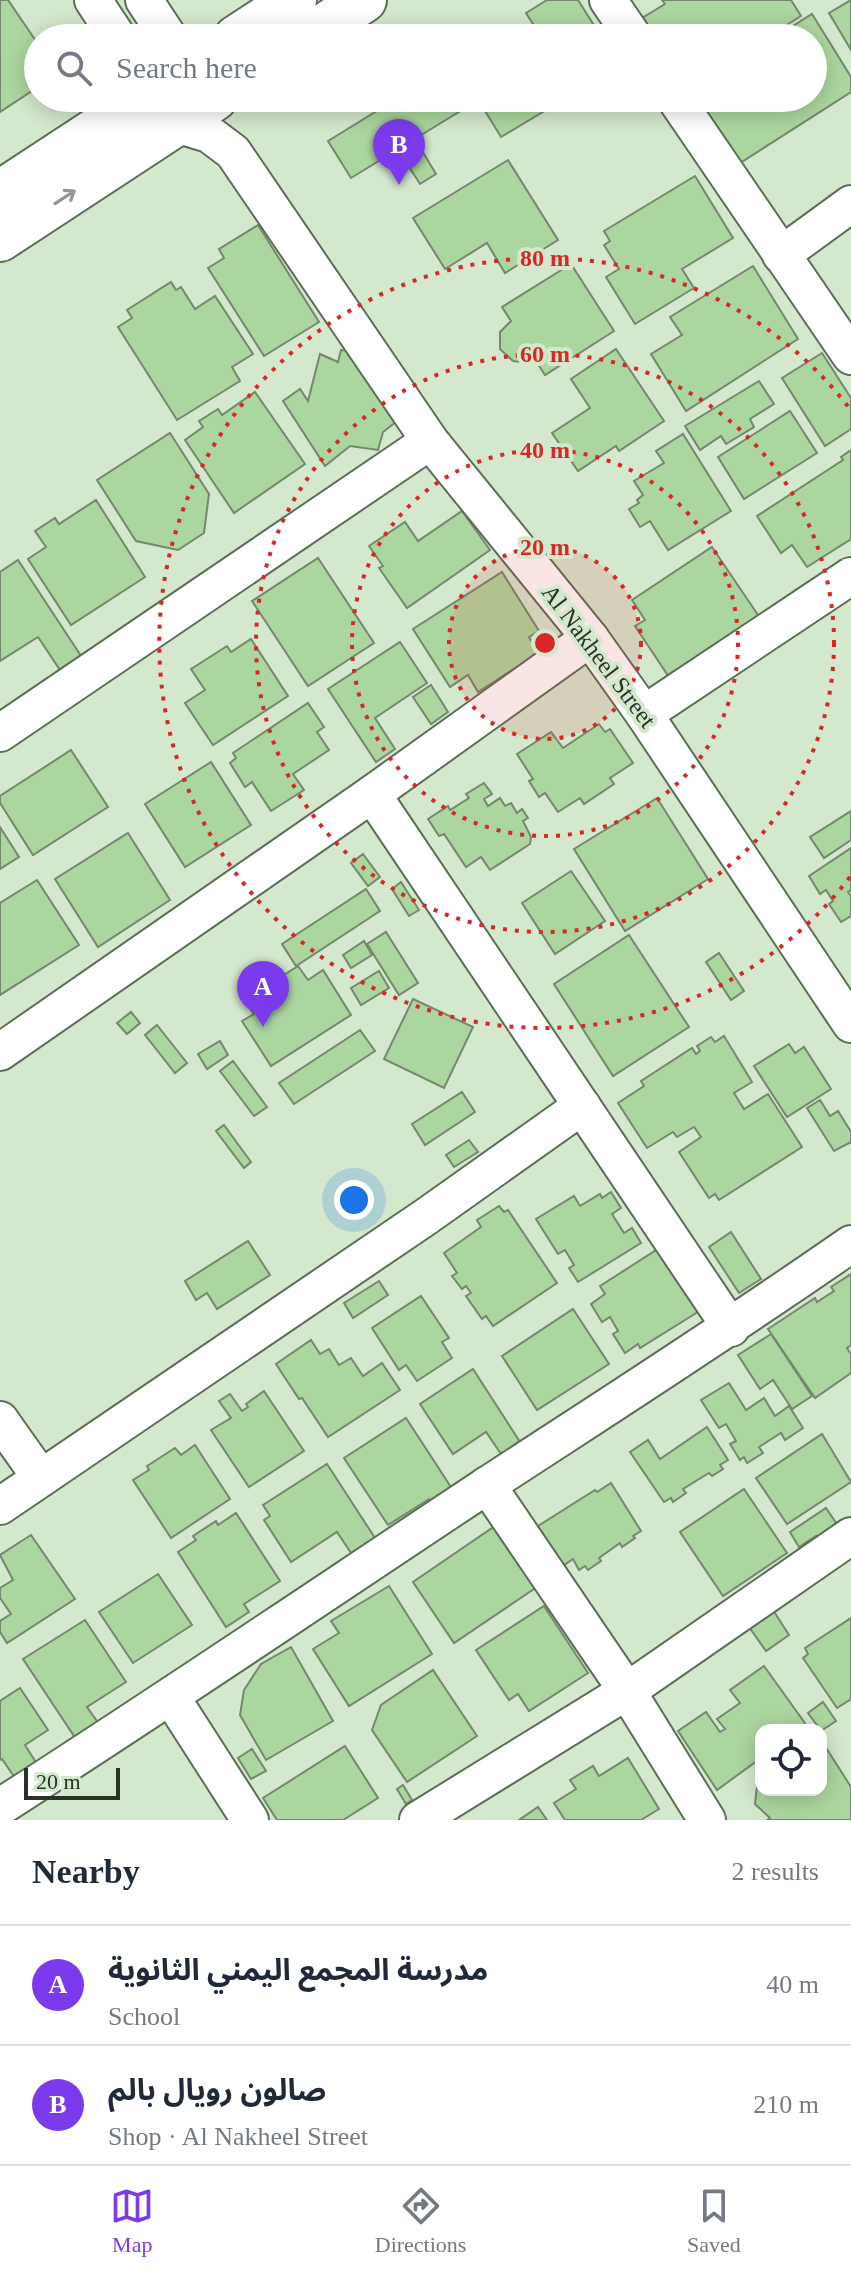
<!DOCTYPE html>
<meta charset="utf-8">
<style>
body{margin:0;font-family:"Times New Roman","Noto Sans Arabic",serif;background:#f6f6f7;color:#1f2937}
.controls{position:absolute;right:24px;bottom:24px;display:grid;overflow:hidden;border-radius:16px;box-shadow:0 4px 20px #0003}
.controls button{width:72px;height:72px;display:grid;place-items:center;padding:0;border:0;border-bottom:2px solid #e0e1e3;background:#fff;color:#1f2937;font:40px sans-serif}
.scale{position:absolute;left:24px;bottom:20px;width:96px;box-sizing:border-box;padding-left:8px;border:4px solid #2a3228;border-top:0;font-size:22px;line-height:28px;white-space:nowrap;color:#2a3228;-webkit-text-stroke:6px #d4e8cd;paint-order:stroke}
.you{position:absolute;left:354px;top:1200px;width:28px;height:28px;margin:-20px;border:6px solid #fff;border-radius:50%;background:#1a73e8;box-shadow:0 0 0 12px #1a73e833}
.badge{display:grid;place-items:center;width:52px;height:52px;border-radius:50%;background:#7c3aed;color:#fff;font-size:26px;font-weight:700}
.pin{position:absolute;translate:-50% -66px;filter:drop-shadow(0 2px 4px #0008)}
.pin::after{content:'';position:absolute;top:42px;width:28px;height:24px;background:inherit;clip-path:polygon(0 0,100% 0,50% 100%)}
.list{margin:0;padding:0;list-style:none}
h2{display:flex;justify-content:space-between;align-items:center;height:104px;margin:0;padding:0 32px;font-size:34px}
h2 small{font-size:26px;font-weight:400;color:#747a83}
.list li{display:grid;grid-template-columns:52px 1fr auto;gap:24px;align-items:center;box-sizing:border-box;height:120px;padding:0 32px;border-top:2px solid #e0e1e3}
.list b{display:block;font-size:30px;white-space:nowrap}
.list p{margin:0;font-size:26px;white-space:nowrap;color:#747a83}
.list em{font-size:26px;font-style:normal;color:#747a83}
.icon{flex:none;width:44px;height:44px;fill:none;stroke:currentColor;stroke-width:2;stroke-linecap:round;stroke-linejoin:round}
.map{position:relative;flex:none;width:851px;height:1820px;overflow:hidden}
.search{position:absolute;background:#fff;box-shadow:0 4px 20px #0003;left:24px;right:24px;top:24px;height:88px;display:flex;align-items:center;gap:20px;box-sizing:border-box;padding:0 28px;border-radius:44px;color:#747a83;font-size:30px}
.sheet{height:344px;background:#fff}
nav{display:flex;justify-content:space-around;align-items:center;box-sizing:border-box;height:112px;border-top:2px solid #e0e1e3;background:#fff;font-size:22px;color:#747a83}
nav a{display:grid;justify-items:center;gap:4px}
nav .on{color:#7c3aed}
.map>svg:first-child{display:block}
</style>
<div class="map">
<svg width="851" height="1820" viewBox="0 0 851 1820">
<rect width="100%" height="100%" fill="#d4e8cd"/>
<g fill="#acd69f" stroke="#75876f" stroke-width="2">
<polygon points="0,0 8,0 38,44 38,87 0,112"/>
<polygon points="547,0 578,0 602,38 510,38 533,24 526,13"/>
<polygon points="662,0 791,0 801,16 766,38 648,38 637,21 665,4"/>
<polygon points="851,0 851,50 829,13"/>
<polygon points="812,14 851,77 851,92 737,165 695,98 813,98 813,38 777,36"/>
<polygon points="398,98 462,98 467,107 351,178 328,141"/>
<polygon points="477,98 566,98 501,137"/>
<polygon points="421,149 436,174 420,184 404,159"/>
<polygon points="508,160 558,240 505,273 487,243 445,269 413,218"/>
<polygon points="695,176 733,238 682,269 694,288 635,324 606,277 619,269 604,245 610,241 604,231"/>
<polygon points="258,225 319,322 264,356 208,268 224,258 219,249"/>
<polygon points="571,264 614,331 545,375 534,358 521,362 513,361 500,349 500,332 511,321 502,307"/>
<polygon points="753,266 798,339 686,411 651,354 682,335 670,317"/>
<polygon points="171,282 176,290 181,287 195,309 215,296 253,354 232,367 240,381 177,420 118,327 132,318 127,310"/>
<polygon points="616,349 664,421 619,451 616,446 578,471 552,433 590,408 571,379"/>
<polygon points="341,350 358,352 401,418 383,432 378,450 350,446 325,466 283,401 300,389 308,401 320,354 338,362"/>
<polygon points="822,353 851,398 851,429 825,446 782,378"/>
<polygon points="759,381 774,404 750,419 754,427 726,444 721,436 700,450 685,426"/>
<polygon points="255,392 305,464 234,513 185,440 203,427 199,421 218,409 222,415"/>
<polygon points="790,411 817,453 744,499 718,457"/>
<polygon points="170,433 209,494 204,533 178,550 136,541 97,480"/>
<polygon points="683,434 731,511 668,550 650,521 640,527 629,509 639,503 637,500 643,495 634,481 664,463 656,451"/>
<polygon points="851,450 851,539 807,567 792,545 781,553 757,516 843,460 841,457"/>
<polygon points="96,500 145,577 71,625 28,559 46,547 35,531 55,518 59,524"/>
<polygon points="462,511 490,550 407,608 379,568 383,566 369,546 405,522 418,541"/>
<polygon points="712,547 760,618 671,680 635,626 645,620 632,600"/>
<polygon points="318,558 374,643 308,686 252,601"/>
<polygon points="18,560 85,662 64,676 38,637 0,661 0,572"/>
<polygon points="502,572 539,631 529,637 539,653 478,692 468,675 450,687 413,629"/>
<polygon points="251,639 288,696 213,745 185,703 205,690 191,669 227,646 231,652"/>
<polygon points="400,642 427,683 375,718 395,749 376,762 328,689"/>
<polygon points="431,685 448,712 431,724 413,697"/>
<polygon points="308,703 324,727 317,732 329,750 293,774 304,790 271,811 252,782 245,787 230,763 236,758 233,753"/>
<polygon points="599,724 605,732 610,729 633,763 610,778 614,784 584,804 580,798 558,812 545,793 539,797 529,781 533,779 517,754 551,732 563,748"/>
<polygon points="71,750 108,807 33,855 0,803 0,796"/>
<polygon points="211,762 251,825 185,867 145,804"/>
<polygon points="484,783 492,794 484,799 488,806 500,798 505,806 511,803 517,813 522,809 528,818 523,821 531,837 530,844 490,870 481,857 466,867 444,834 439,836 428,819 448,806 450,810 469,798 466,794"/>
<polygon points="657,798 708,879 625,931 574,849"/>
<polygon points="851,811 851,840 824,858 810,837"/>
<polygon points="0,827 19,857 0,869"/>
<polygon points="128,833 170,900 98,947 55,879"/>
<polygon points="851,848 851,890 848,892 851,896 851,916 841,922 829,904 833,901 826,890 820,894 809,876"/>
<polygon points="363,854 380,877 368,886 351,863"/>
<polygon points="571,871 605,921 555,954 522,903"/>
<polygon points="37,880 79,945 0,995 0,903"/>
<polygon points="401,882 419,910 409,916 392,889"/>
<polygon points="366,889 380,911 296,966 282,944"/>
<polygon points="386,932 418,983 399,995 367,944"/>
<polygon points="629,935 689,1027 613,1076 554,984"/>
<polygon points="364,941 372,955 351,968 343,955"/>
<polygon points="719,953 744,991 731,1000 706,962"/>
<polygon points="298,966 308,980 323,970 351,1015 271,1066 242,1021 254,1014 244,1000"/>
<polygon points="379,971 389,988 361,1005 351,988"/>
<polygon points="413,999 473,1027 444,1088 384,1059"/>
<polygon points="131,1012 140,1023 127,1034 117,1023"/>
<polygon points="157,1025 187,1063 175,1073 145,1035"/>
<polygon points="360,1030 375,1051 294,1104 279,1083"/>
<polygon points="724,1036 752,1082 734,1093 744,1109 768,1094 802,1147 719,1200 715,1194 709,1198 679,1152 701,1137 694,1127 677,1137 673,1132 647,1148 618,1103 644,1086 641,1081 692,1048 696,1054 700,1051 697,1046 711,1037 715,1042"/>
<polygon points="220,1041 228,1055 207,1069 198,1054"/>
<polygon points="789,1044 795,1053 804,1047 831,1089 787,1117 754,1066"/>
<polygon points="233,1061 267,1107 254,1116 220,1071"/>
<polygon points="462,1092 475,1112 425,1145 412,1124"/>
<polygon points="820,1100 830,1116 838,1111 851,1132 851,1142 834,1151 807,1108"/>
<polygon points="224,1125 251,1162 244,1168 216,1131"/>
<polygon points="469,1140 478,1152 454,1167 446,1155"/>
<polygon points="611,1192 621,1208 612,1214 624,1233 632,1228 641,1243 578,1282 569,1268 574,1265 565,1250 558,1254 536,1219 574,1196 580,1206 600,1194 602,1198"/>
<polygon points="499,1206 504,1212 508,1210 557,1283 493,1326 486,1316 482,1319 466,1296 471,1293 466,1286 462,1289 452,1276 457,1273 444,1253 481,1227 477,1220"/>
<polygon points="731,1232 761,1279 739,1293 709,1247"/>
<polygon points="248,1241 270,1275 217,1309 207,1293 196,1300 185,1281"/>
<polygon points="661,1247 701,1310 640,1348 638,1344 625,1353 613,1334 618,1331 610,1317 602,1322 591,1304 605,1294 600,1286"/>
<polygon points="851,1274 851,1345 847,1348 851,1354 851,1373 815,1398 768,1329 815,1298 817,1302 834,1291 831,1287"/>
<polygon points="379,1281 388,1295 353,1318 344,1303"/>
<polygon points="421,1296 449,1338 442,1342 452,1358 417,1381 406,1365 399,1370 372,1328"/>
<polygon points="573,1309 609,1364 537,1410 502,1356"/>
<polygon points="771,1334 812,1396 792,1409 773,1380 760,1389 738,1355"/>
<polygon points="311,1340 320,1354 329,1349 339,1365 351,1358 363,1376 382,1363 400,1390 328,1437 302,1398 299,1399 276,1364"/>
<polygon points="473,1369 520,1442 501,1454 486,1432 453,1454 420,1404"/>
<polygon points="729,1383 746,1410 764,1398 775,1416 789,1406 803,1428 785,1440 781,1433 759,1447 763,1453 747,1463 744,1457 740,1460 730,1444 736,1441 726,1424 719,1428 701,1400"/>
<polygon points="264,1391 304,1451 249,1487 211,1430 231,1418 219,1401 230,1394 242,1411 248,1407 246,1404"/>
<polygon points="406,1418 460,1501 439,1514 429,1499 388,1525 344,1458"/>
<polygon points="707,1427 728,1460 720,1465 723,1469 712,1476 709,1473 683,1489 686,1493 673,1502 671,1498 664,1502 630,1452 648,1440 660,1459"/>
<polygon points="822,1434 851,1482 787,1524 756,1478"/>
<polygon points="195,1445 230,1499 171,1538 133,1480 149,1470 147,1466 175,1448 181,1455"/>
<polygon points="327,1464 375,1538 351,1553 337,1532 291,1562 264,1520 270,1516 263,1505"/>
<polygon points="611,1483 641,1531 633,1536 635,1538 622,1547 620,1543 599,1558 601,1561 588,1570 585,1566 579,1570 573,1559 563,1566 538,1526 595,1490 597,1492"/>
<polygon points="744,1489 787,1553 723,1596 680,1532"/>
<polygon points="826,1508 841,1530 821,1544 816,1536 799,1547 790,1532"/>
<polygon points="236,1513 280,1581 244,1604 249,1612 226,1627 178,1552 196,1540 193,1536 216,1521 218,1525"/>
<polygon points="495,1526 537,1587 454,1643 413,1582"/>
<polygon points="31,1535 75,1599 7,1643 0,1632 0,1621 11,1614 0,1598 0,1588 13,1580 0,1555"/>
<polygon points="158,1574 192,1625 133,1663 99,1612"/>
<polygon points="389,1586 432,1654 349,1706 313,1649 339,1633 331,1621"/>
<polygon points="544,1606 588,1673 529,1711 518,1694 509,1700 476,1650"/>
<polygon points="773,1610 789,1635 766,1651 749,1627"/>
<polygon points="851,1618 851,1699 837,1708 803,1658 808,1654 805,1648"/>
<polygon points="85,1620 126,1682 87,1707 99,1724 76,1739 23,1659"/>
<polygon points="291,1647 333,1721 266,1760 240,1715 244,1690 261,1664"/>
<polygon points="764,1666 807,1726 801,1730 761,1730 761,1758 717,1790 678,1731 706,1712 720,1732 725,1729 717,1719 740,1703 730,1690"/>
<polygon points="433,1670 477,1736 407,1782 372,1730 381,1705"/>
<polygon points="20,1688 48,1730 25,1745 37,1764 15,1778 2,1759 0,1760 0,1701"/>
<polygon points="823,1702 836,1721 821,1731 808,1713"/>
<polygon points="823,1743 851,1787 851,1820 767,1820 770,1818 755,1804 757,1786 761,1783 761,1790 821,1790 821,1745"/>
<polygon points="345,1746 378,1798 343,1820 277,1820 263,1798"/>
<polygon points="252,1749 266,1771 251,1779 238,1758"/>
<polygon points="628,1758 659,1809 641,1820 565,1820 554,1803 576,1789 570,1780 593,1766 599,1776"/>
<polygon points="403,1785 412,1800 406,1804 397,1789"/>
<polygon points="538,1807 547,1820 519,1820"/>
</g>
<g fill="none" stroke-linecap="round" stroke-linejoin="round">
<defs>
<g id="minor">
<polyline points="93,0 118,38"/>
<polyline points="144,0 169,38"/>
<polyline points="608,0 634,38"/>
<polyline points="675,98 851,356"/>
<polyline points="165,108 176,124 209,134 233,152 430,441 590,638 644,714 851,1024"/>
<polyline points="781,255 851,204"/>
<polyline points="644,714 851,576"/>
<polyline points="0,733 430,441"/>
<polyline points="372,794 731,1328"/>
<polyline points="0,1052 372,794 590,638"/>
<polyline points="0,1420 41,1478"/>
<polyline points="487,1485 627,1691 707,1820"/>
<polyline points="0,1506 427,1216 582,1106"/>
<polyline points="171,1697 250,1820"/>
<path d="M0 1807C164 1702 326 1592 489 1484 610 1405 732 1327 851 1244"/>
<polyline points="418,1820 627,1691 851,1536"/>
</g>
<g id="major">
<polyline points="236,38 294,0"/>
<polyline points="306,38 364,0"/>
<polyline points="0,193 145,98"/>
<polyline points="0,239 215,98"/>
</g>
</defs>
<use href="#minor" stroke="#5c6e57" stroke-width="40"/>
<use href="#major" stroke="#5c6e57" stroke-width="48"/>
<use href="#minor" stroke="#fff" stroke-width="36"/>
<use href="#major" stroke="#fff" stroke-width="44"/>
</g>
<defs><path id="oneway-shaft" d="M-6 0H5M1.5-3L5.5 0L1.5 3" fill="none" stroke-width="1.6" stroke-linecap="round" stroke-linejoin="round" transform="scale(2)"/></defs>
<use stroke="#949894" href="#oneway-shaft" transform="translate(65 197) rotate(-33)"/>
<circle cx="545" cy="643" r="96" fill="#d62828" fill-opacity=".12"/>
<g fill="none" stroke="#d62828" stroke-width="4" stroke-dasharray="4 8">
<circle cx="545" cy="643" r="96"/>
<circle cx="545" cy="643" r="193"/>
<circle cx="545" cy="643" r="289"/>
<path d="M850 877A385 385 0 1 1 850 409"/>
</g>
<g text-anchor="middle" stroke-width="8" stroke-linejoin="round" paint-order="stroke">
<g font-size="24" fill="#2a3228" stroke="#d4e8cd">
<text transform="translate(599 656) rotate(53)" y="8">Al Nakheel Street</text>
</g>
</g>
<circle cx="545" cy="643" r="12" fill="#d62828" stroke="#d4e8cd" stroke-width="4"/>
<g font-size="24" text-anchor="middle" font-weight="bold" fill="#d62828" stroke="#d4e8cd" stroke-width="8" stroke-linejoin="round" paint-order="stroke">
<text x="545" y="266">80 m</text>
<text x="545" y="362">60 m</text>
<text x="545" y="458">40 m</text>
<text x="545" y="555">20 m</text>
</g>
</svg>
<div class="controls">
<button><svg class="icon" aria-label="locate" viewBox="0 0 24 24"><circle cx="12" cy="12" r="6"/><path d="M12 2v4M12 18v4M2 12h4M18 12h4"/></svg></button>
</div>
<div class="scale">20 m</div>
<div class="you"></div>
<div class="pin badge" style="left:263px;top:1027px">A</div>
<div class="pin badge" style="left:399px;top:185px">B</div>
<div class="search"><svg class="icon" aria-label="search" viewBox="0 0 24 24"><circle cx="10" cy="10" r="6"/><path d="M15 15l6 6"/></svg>Search here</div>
</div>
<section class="sheet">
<h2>Nearby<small>2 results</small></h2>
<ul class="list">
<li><span class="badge">A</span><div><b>مدرسة المجمع اليمني الثانوية</b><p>School</p></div><em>40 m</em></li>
<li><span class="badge">B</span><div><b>صالون رويال بالم</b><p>Shop · Al Nakheel Street</p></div><em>210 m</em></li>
</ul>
</section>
<nav>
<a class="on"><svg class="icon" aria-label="map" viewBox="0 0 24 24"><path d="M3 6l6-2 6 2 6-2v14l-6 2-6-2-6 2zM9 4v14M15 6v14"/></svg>Map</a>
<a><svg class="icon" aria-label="directions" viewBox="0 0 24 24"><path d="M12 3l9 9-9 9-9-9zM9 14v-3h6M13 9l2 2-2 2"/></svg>Directions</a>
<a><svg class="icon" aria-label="saved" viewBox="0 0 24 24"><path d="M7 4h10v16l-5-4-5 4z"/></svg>Saved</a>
</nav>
